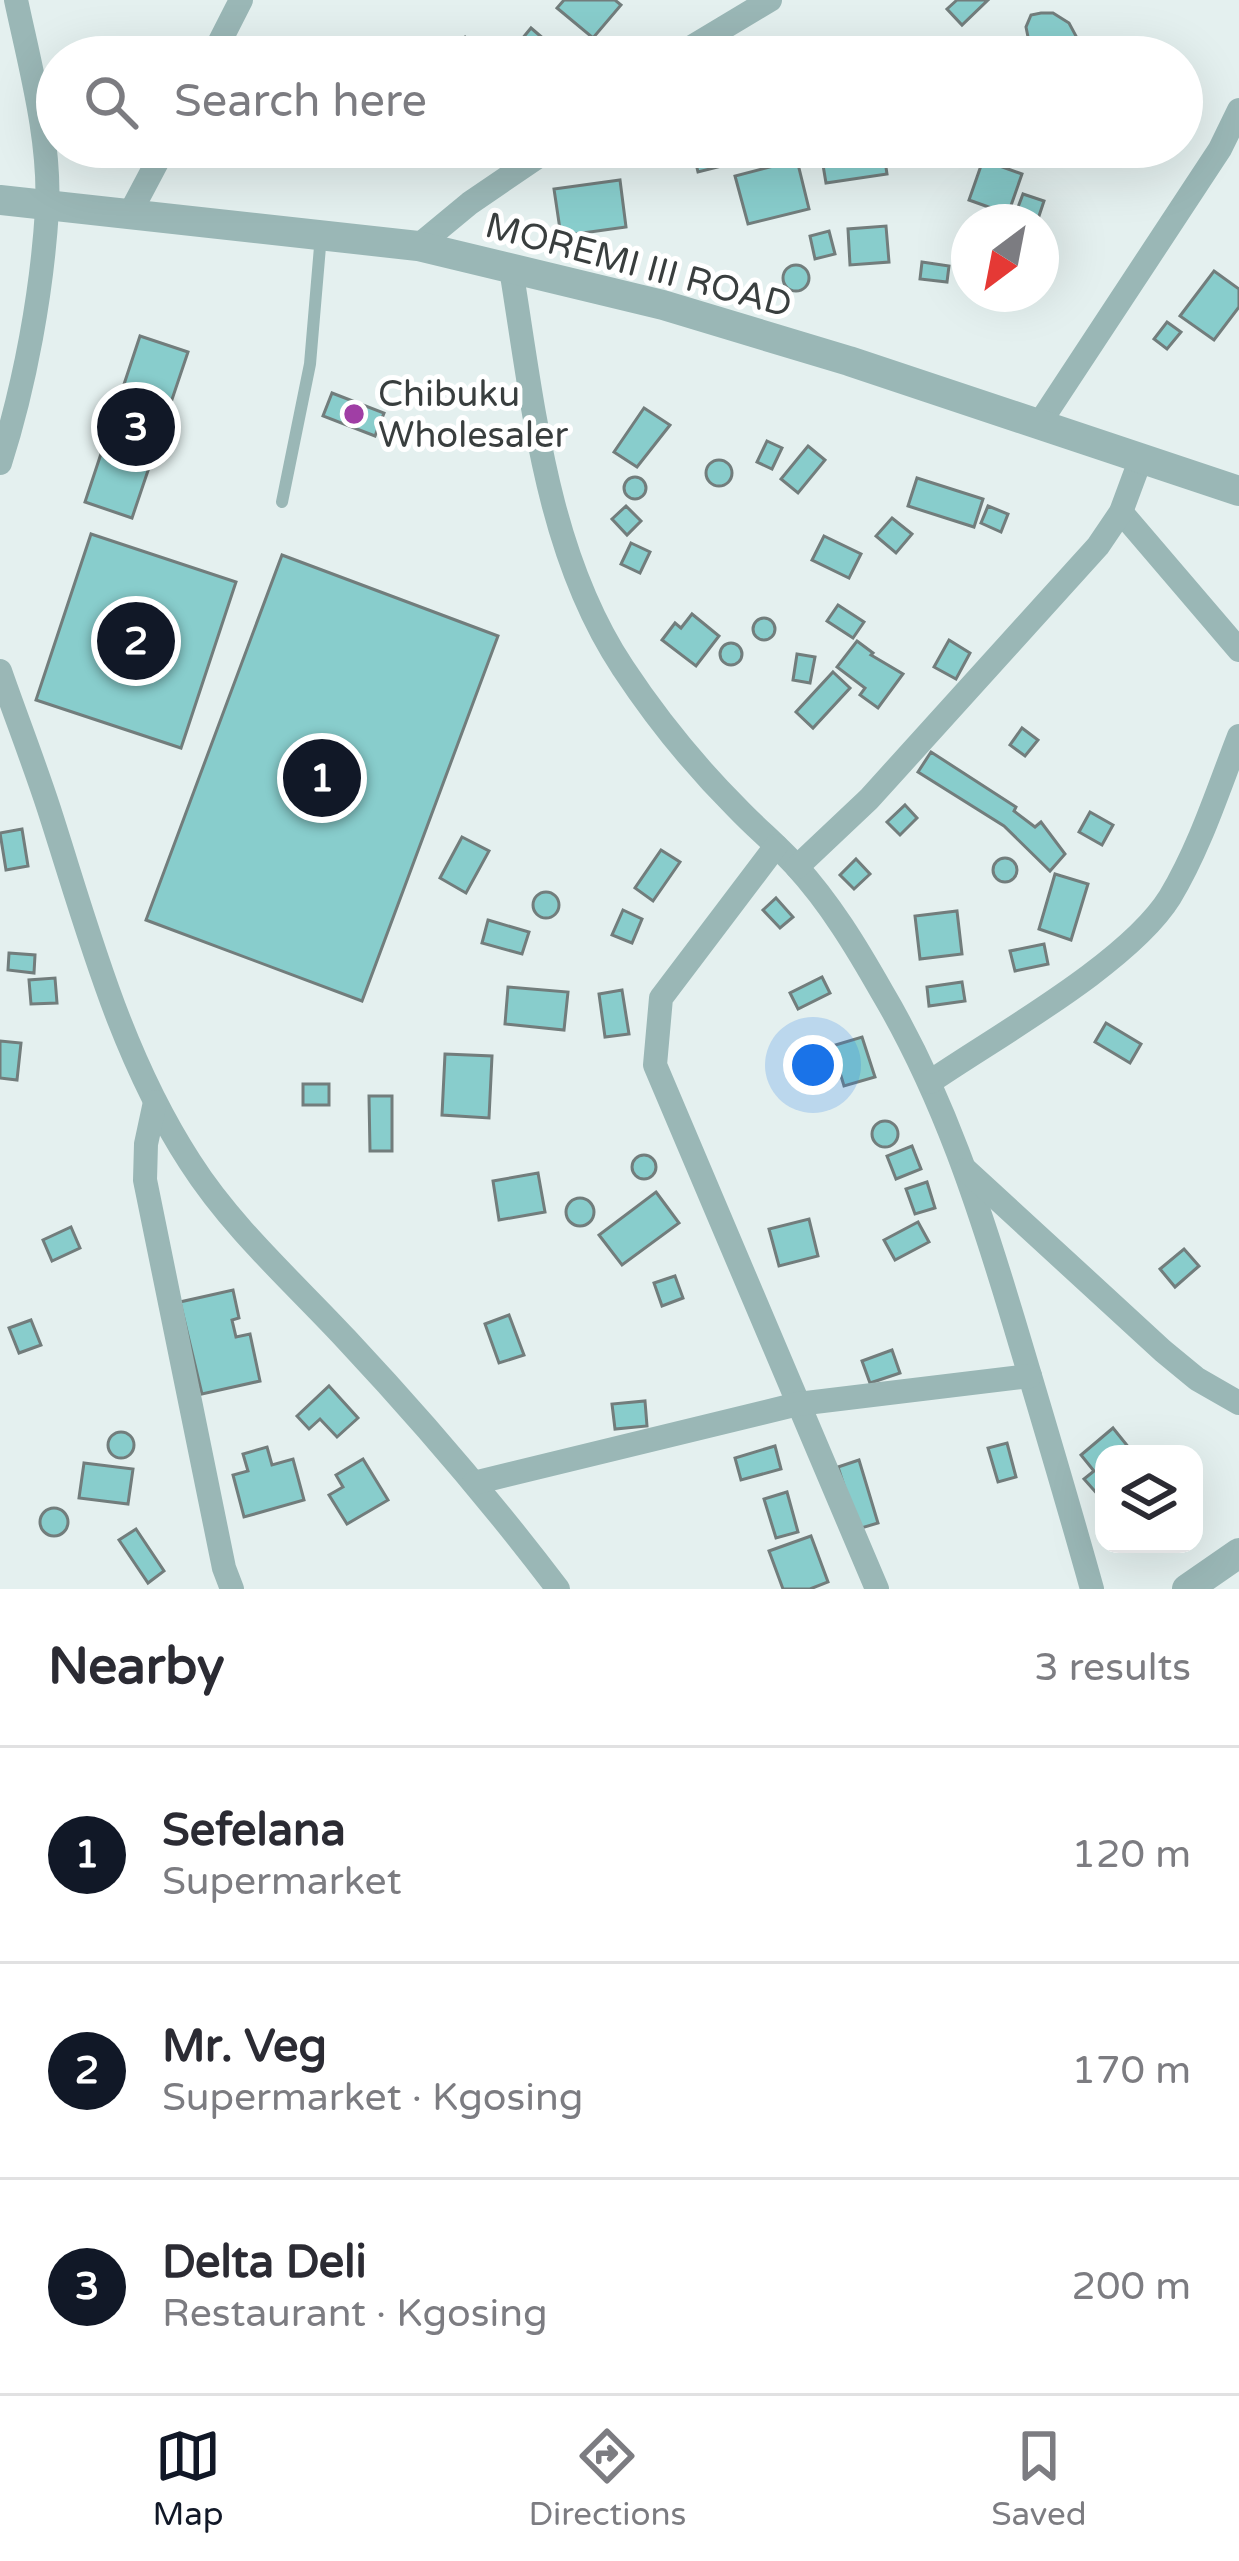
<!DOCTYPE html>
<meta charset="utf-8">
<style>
body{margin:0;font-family:"Varela Round",sans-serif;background:#f7f7f7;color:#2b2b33}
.controls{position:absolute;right:36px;bottom:36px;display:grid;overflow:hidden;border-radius:24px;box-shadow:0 12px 48px #0002}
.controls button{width:108px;height:108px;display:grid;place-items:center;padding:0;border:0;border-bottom:3px solid #e1e1e2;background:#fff;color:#2b2b33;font:60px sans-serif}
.compass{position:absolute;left:951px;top:204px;width:108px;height:108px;border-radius:50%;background:#fff;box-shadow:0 12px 48px #0002;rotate:212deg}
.you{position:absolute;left:813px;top:1065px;width:42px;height:42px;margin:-30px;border:9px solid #fff;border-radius:50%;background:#1a73e8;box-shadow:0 0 0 18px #1a73e833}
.badge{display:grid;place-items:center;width:78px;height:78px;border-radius:50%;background:#111827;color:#fff;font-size:39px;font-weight:700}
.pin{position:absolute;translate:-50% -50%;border:6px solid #fff;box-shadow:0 3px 12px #0006}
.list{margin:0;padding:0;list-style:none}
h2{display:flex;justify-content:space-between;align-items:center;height:156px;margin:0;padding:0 48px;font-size:51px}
h2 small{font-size:39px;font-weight:400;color:#7c7c81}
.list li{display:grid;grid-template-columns:78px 1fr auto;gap:36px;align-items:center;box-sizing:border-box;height:216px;padding:0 48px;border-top:3px solid #e1e1e2}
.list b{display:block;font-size:45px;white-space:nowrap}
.list p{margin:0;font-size:39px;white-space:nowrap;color:#7c7c81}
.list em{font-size:39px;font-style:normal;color:#7c7c81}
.icon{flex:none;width:66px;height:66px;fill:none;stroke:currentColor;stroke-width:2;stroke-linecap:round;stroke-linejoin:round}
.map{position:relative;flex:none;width:1239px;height:1589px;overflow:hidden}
.search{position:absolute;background:#fff;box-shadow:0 12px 48px #0002;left:36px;right:36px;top:36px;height:132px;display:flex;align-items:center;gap:30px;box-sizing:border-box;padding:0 42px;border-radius:66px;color:#7c7c81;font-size:45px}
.sheet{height:804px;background:#fff}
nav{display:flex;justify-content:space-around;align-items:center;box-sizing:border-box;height:168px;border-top:3px solid #e1e1e2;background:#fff;font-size:33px;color:#7c7c81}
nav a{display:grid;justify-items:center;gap:6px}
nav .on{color:#111827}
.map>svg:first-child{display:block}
</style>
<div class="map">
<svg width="1239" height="1589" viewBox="0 0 1239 1589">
<rect width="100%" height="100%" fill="#e4f0ef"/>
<g fill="#88cdcc" stroke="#727d7c" stroke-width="3">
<polygon points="564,0 615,0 621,5 593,38 557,8"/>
<polygon points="957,0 988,0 962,25 947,9"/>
<polygon points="1041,13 1053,13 1069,23 1076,36 1072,47 1051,48 1028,37 1026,27 1031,15"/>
<polygon points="531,28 565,57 507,57"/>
<polygon points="465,37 483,57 443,57"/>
<polygon points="692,147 726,147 730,164 698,172"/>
<polygon points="820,147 883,147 887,174 826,183"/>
<polygon points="797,160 809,209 748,224 735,176"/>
<polygon points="983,160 1022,174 1008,214 969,200"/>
<polygon points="620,180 626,227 561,236 554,189"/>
<polygon points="1023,194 1044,201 1037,222 1015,215"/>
<polygon points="886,226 889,262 850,265 848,229"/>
<polygon points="829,231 835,254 815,259 810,236"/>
<polygon points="922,262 949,266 947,282 920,279"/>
<circle cx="796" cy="278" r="13"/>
<polygon points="1214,271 1239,289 1239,307 1214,340 1180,316"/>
<polygon points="1167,322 1181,332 1167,349 1154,339"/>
<polygon points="140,336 188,352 132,518 85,502"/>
<polygon points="332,393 384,413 375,436 323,416"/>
<polygon points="644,408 670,425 637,467 614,452"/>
<polygon points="767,441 782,448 772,469 757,462"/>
<polygon points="808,446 825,460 798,493 781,479"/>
<circle cx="719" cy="473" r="13"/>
<circle cx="635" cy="488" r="11"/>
<polygon points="917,478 983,499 974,527 908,506"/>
<polygon points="626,506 641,521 627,535 612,519"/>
<polygon points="988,506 1008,514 1001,532 981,523"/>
<polygon points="892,518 912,534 896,553 876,536"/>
<polygon points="91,534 236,582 181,748 36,700"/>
<polygon points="824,536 861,554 849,578 812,560"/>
<polygon points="631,543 650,552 640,573 621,564"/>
<polygon points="282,555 498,636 362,1001 146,920"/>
<polygon points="838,605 864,622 853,638 827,621"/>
<polygon points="692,614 719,636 696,666 662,640 675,623 681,628"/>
<circle cx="764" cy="629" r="11"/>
<polygon points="949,640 970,653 956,679 934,667"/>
<polygon points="857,641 873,653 871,655 903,674 878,708 860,695 865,688 837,667"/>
<circle cx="731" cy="654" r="11"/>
<polygon points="797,654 815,657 810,683 793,680"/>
<polygon points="833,672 850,688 813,728 796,712"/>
<polygon points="1022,728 1038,740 1025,756 1010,745"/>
<polygon points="931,752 1016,807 1014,811 1035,827 1041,822 1065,854 1050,871 1004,826 918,772"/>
<polygon points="905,805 917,818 900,835 887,822"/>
<polygon points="1090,812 1113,825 1102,845 1079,832"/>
<polygon points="22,829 28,866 6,870 0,833"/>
<polygon points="462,837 489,851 466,893 440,878"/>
<polygon points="661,850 680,862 653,901 635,888"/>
<circle cx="1005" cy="870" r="12"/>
<polygon points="856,859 870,874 854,889 840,875"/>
<polygon points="1055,874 1088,884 1071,940 1039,929"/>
<circle cx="546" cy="905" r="13"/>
<polygon points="776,898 793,917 780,928 763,910"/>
<polygon points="623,910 642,919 632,943 612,935"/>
<polygon points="957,911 962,954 920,959 915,916"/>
<polygon points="488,920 529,932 522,954 482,943"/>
<polygon points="1044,944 1048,964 1015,971 1010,951"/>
<polygon points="9,953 35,955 34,973 8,970"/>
<polygon points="822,977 830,993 798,1009 790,993"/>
<polygon points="55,978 57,1003 31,1004 29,980"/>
<polygon points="962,982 965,1001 929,1006 927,987"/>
<polygon points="508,987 568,992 564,1030 505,1024"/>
<polygon points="622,990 629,1034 605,1037 599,994"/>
<polygon points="1106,1023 1141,1044 1130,1063 1095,1042"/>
<polygon points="862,1037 875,1077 844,1086 832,1046"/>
<polygon points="0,1041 21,1043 17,1080 0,1078"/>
<polygon points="445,1054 492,1056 489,1118 442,1115"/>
<rect x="303" y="1084" width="26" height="21"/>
<polygon points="369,1096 392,1096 392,1151 370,1151"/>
<circle cx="885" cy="1134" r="13"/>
<polygon points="912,1146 921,1169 896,1179 887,1156"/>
<circle cx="644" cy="1167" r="12"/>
<polygon points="538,1173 545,1212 499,1220 493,1181"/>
<polygon points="927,1182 935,1208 915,1214 906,1189"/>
<polygon points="656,1192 679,1223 622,1265 599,1235"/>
<circle cx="580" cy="1212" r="14"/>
<polygon points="809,1219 818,1256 779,1266 769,1229"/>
<polygon points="918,1222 929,1242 895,1260 884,1240"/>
<polygon points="71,1227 80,1248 52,1261 43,1240"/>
<polygon points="1184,1249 1199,1266 1175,1287 1160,1269"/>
<polygon points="675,1276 683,1298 662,1306 654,1283"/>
<polygon points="233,1290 239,1318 232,1320 236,1337 250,1334 260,1381 202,1394 180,1302"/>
<polygon points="509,1315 524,1355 499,1363 485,1324"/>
<polygon points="31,1320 41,1345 19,1353 9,1328"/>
<polygon points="892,1350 900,1373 870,1383 862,1361"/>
<polygon points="329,1386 358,1418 337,1437 320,1419 309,1429 297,1416"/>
<polygon points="645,1401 647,1426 615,1429 612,1404"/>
<polygon points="1113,1428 1134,1454 1104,1454 1104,1494 1100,1497 1084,1479 1094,1471 1081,1455"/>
<circle cx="121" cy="1445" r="13"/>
<polygon points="1007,1443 1016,1477 998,1482 988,1448"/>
<polygon points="775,1446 781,1469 741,1480 735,1458"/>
<polygon points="267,1447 272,1465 293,1459 304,1500 244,1517 233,1475 248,1471 243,1454"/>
<polygon points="363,1459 388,1500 347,1524 329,1495 343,1487 336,1475"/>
<polygon points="859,1460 878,1523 858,1529 838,1467"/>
<polygon points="84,1463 133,1469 128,1504 79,1498"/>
<polygon points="787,1492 798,1532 776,1538 764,1499"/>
<circle cx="54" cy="1522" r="14"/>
<polygon points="136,1529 164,1571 148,1583 119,1540"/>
<polygon points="811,1536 828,1582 810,1589 783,1589 769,1551"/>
</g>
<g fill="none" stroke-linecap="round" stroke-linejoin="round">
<polyline stroke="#9ab7b6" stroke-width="12" points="282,502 310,364 321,235"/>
<g stroke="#9ab7b6" stroke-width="24">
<polyline points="212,57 241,0"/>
<polyline points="675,57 770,0"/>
<polyline points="129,215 165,147"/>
<polyline points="418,246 470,203 552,147"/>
<path d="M511 269C533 403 546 552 623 668 656 718 695 766 737 808 756 828 777 845 795 865 830 903 857 948 882 992 943 1095 979 1206 1013 1319 1040 1409 1067 1499 1092 1589"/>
<polyline points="1039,424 1220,149 1239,110"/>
<path d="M0 463C25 385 42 292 47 210 51 142 30 66 16 0"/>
<polyline points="1121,512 1239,650"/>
<path d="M0 671C16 717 34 763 49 809 88 930 120 1054 190 1162 232 1228 294 1283 346 1339 421 1419 492 1502 558 1589"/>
<polyline points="776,846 661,998 655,1065 877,1589"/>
<polyline points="797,867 869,799 1098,546 1121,512 1141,458"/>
<path d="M930 1082C997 1036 1129 963 1170 897 1200 847 1218 790 1239 736"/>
<polyline points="155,1102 146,1144 145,1180 224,1568 232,1589"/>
<polyline points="966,1170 1163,1351 1197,1379 1239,1403"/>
<polyline points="474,1483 798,1404 1030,1376"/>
</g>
<g stroke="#9ab7b6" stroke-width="30">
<polyline points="0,200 418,246 663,305 849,361 1239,491"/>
<polyline points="1187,1589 1239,1553"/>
</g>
</g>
<circle fill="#a03ea5" stroke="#fff" stroke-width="4.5" cx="354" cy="414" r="12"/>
<g text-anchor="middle" stroke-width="10" stroke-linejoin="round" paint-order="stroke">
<g font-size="36" fill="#393e3e" stroke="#fff">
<text transform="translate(639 264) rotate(15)" y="13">MOREMI III ROAD</text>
</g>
<g font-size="36" fill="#393e3e" stroke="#fff" text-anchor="start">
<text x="378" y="406">Chibuku<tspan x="378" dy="41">Wholesaler</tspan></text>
</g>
</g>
</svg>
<div class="controls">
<button><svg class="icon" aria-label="layers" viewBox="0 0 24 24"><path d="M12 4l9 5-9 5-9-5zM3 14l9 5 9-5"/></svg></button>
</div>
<svg class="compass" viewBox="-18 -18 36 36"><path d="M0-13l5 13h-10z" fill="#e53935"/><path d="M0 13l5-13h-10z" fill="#7c7c81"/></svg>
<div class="you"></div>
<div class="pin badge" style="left:322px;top:778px">1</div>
<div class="pin badge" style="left:136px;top:641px">2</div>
<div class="pin badge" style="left:136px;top:427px">3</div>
<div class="search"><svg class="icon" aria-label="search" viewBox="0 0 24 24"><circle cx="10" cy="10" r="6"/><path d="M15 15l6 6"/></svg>Search here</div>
</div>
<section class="sheet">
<h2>Nearby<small>3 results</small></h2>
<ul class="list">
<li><span class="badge">1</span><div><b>Sefelana</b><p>Supermarket</p></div><em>120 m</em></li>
<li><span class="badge">2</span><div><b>Mr. Veg</b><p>Supermarket · Kgosing</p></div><em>170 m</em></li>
<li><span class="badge">3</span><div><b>Delta Deli</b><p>Restaurant · Kgosing</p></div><em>200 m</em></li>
</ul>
</section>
<nav>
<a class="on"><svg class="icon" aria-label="map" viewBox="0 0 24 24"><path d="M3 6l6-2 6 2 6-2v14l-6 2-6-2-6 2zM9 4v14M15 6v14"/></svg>Map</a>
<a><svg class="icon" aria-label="directions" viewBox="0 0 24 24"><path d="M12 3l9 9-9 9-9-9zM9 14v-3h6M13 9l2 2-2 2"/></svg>Directions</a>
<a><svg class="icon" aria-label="saved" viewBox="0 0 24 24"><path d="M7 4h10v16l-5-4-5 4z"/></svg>Saved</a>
</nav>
